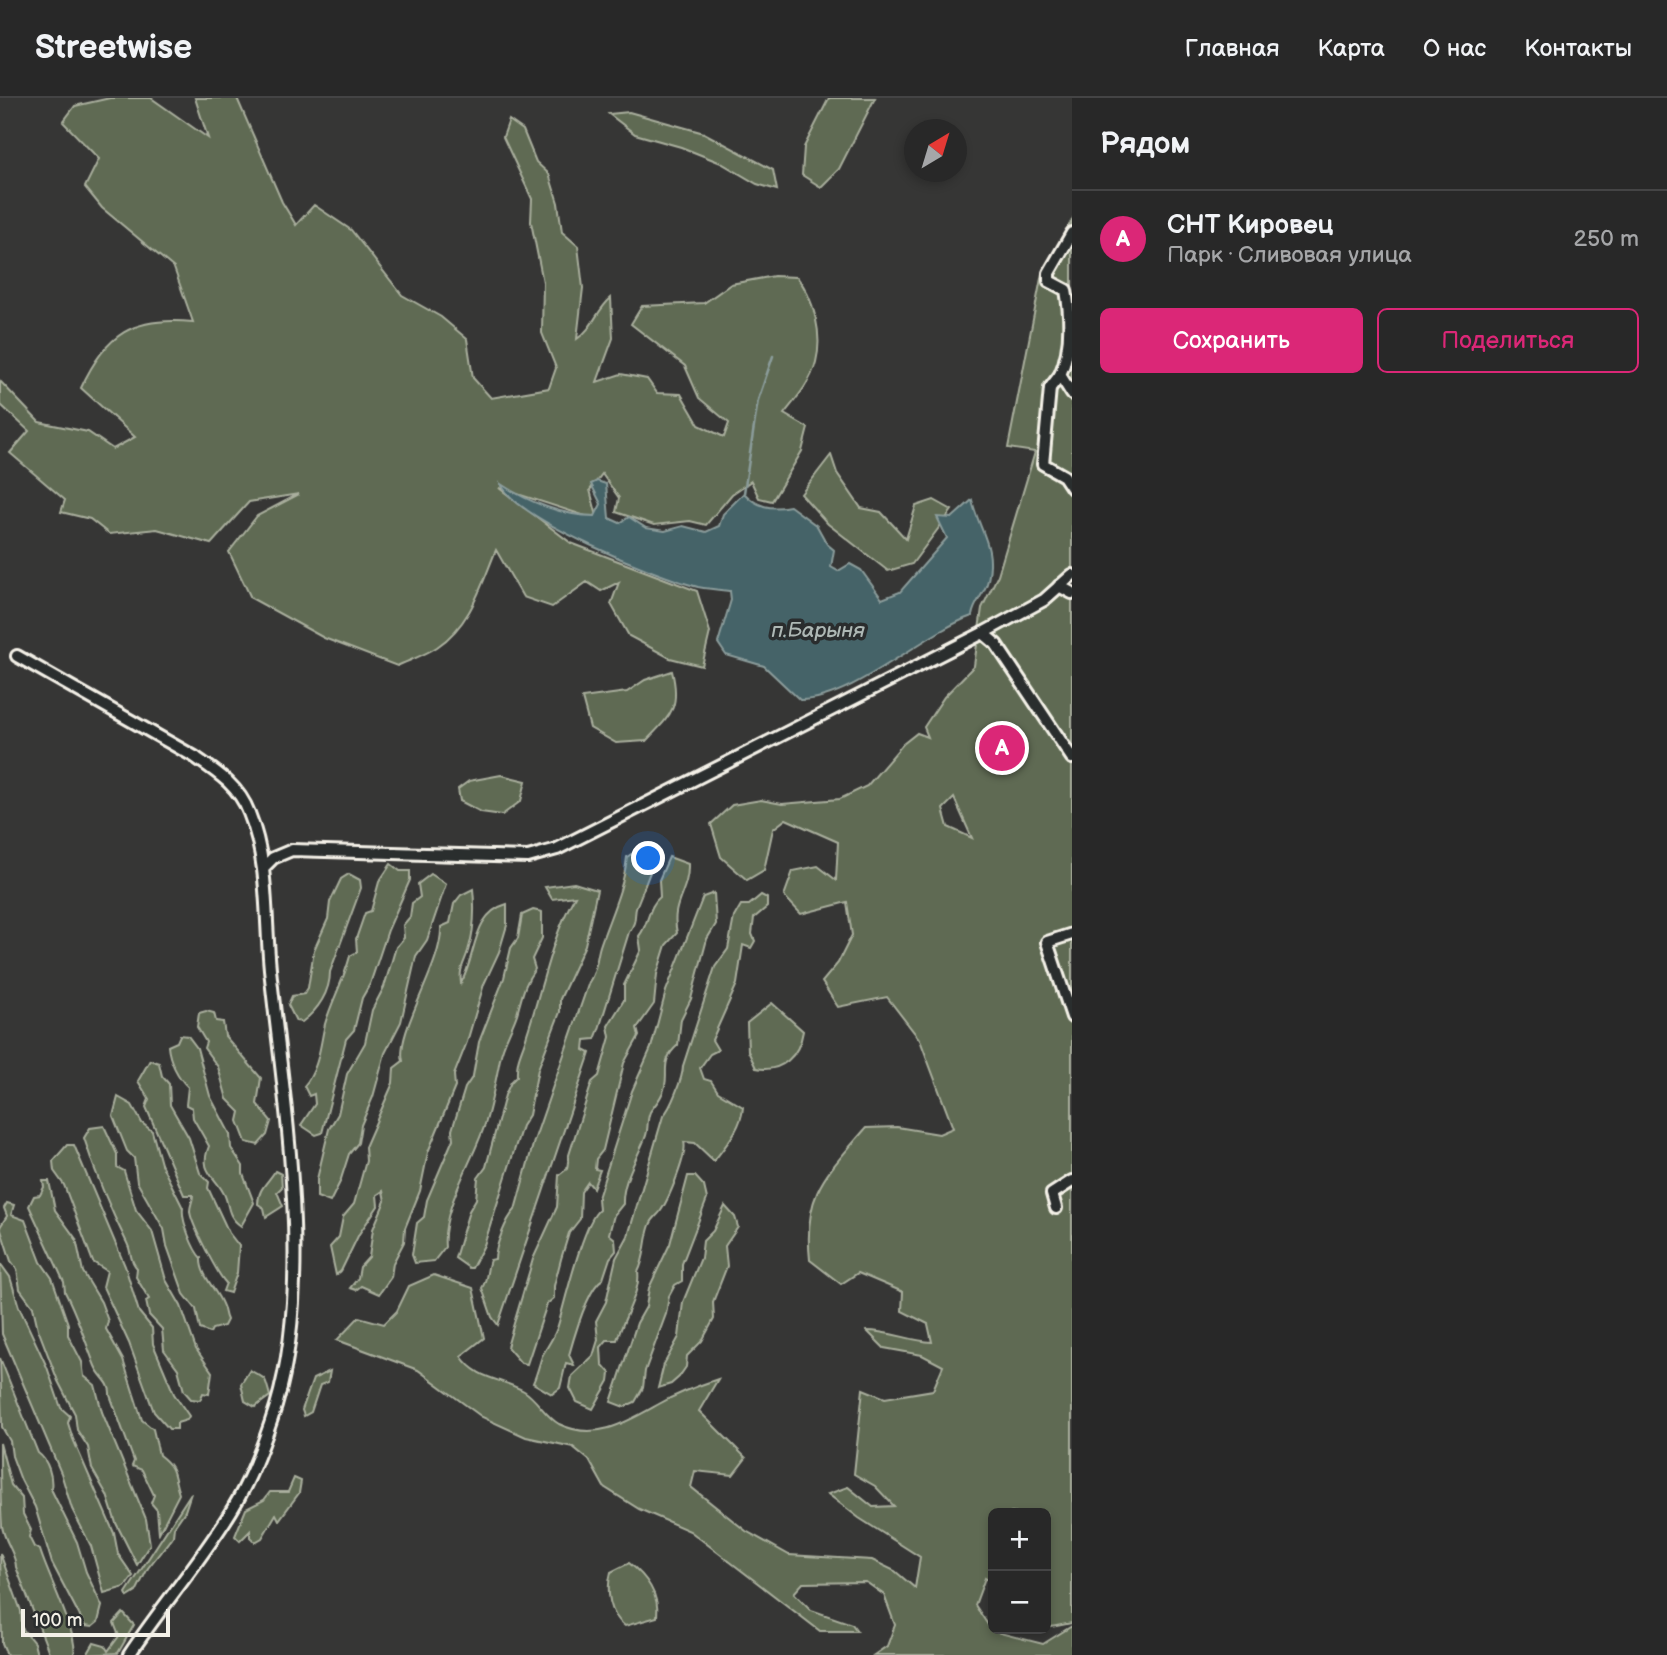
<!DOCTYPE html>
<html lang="ru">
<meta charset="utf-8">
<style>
body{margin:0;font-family:"Balsamiq Sans",sans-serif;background:#303030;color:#f1f3f6}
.controls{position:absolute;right:21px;bottom:21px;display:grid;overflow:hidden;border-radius:10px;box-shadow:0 4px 10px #0003}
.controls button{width:63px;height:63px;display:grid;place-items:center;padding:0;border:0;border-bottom:2px solid #444445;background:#282828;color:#f1f3f6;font:35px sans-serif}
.compass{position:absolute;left:904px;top:21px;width:63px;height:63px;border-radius:50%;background:#282828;box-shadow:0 4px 10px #0003;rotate:38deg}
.scale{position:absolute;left:21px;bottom:18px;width:149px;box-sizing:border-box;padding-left:7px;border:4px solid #f4f1e8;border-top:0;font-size:19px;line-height:24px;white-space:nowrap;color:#f4f1e8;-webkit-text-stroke:5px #2a2d2e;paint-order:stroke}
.you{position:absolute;left:649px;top:761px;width:24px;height:24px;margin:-18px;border:5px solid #fff;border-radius:50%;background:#1a73e8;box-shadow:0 0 0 10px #1a73e833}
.badge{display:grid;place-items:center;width:46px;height:46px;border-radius:50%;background:#db2777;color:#fff;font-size:23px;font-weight:700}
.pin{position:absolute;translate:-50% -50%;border:4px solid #fff;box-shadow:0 2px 7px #0006}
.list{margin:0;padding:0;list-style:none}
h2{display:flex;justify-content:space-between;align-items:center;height:91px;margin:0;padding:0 28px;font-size:30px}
h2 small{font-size:23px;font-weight:400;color:#a5a6a8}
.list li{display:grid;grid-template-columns:46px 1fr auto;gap:21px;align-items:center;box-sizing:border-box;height:98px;padding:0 28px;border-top:2px solid #444445}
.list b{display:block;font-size:26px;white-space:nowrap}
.list p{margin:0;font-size:23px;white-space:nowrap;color:#a5a6a8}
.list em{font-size:23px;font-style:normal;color:#a5a6a8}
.actions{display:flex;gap:14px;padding:21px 28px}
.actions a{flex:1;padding:16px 0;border:2px solid #db2777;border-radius:10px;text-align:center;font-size:24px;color:#db2777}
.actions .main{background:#db2777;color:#fff}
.map{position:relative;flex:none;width:1072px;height:1557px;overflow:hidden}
header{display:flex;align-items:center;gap:42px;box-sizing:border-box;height:98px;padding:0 35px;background:#282828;border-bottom:2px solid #444445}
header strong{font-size:33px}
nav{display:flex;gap:38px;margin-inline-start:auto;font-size:24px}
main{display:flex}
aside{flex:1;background:#282828}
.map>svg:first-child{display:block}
</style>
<header>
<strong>Streetwise</strong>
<nav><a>Главная</a><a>Карта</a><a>О нас</a><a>Контакты</a></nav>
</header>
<main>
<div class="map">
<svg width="1072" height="1557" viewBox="0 0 1072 1557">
<rect width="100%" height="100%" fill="#363635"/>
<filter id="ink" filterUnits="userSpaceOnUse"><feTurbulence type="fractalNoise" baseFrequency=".0143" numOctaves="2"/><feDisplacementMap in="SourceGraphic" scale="14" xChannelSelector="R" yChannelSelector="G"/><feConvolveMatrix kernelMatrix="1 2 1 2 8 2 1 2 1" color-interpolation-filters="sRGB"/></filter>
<g filter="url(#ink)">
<g fill="#5e6b52" stroke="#a9ae9d" stroke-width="2" fill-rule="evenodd">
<path d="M110 0H151L208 40 195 0H237L282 104 296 127 314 107 351 132 402 197 441 219 467 241 473 280 491 300 549 290 556 270 542 235 543 184 531 124 532 101 503 39 509 22 523 32 536 64 549 76 558 105 562 134 578 148 583 190 577 241C594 229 596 213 611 200L613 240 597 284 621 276 647 281 657 295 681 296 699 327 724 339 729 325 699 300 685 268 631 226 642 208 704 205 731 186 774 178 797 179C814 200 823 237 816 264 811 284 796 301 784 316L808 330 802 353 772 403 759 400 751 383 732 396 706 427 690 423 654 427 616 414 619 400 602 376 590 392 598 422 499 390 571 445 697 493 710 534 702 568 670 560 629 538 611 506 619 484 601 493 587 484 552 509 523 499 496 452C481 488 471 526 437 549 425 557 410 562 397 568L324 540 251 500 229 454 257 418 299 396 249 404 211 446 157 431 109 436 90 421 61 414 65 402 10 355 29 333 0 306V283L39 324 88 334 113 351 135 339 81 290C106 235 134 218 193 224L174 170 102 110 85 89 99 61 63 24 75 8Z"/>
<polygon points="829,0 875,0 839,71 821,89 802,77 804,49"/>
<polygon points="629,14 704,35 773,72 777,92 757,86 721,65 681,49 635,36 609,16"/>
<path d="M1072 122V1525L1046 1530V1415H993V1485L985 1480 975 1507 992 1533 1043 1546 1072 1528V1557H874L887 1548 895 1527 884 1497 866 1484 803 1485 794 1495 811 1512 852 1526 857 1533H820L690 1433 639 1411 604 1389 589 1362 573 1349 526 1339 482 1319 418 1272 337 1242 359 1219 384 1226 397 1213 409 1188 434 1177 473 1190 484 1240 461 1258C477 1282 501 1280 524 1293 537 1301 545 1318 559 1326 596 1344 627 1324 659 1306 678 1295 697 1288 718 1281L699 1313 746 1360 733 1377 695 1373 691 1389 746 1433 789 1457 872 1462 895 1473 915 1490 920 1459 859 1420 828 1396 848 1389 873 1409 894 1408 875 1388 854 1376 863 1291 885 1300 933 1292 943 1268 922 1257 884 1250 867 1233C890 1233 910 1243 932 1244L928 1226 902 1213 903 1194 858 1175 841 1186 810 1162C803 1095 825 1078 866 1030L897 1029 939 1036 953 1030 920 942 887 899 838 909 822 884 838 865 852 837 847 804 801 816 784 798 793 773 818 768 836 782 838 744 786 721 773 731 764 772 747 782 721 759 711 726 732 707 761 702 782 706 840 701 867 688 903 646 917 635 928 639 924 629 944 599 974 568 982 510 998 477 1035 354 1008 350 1042 175ZM954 700 972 740 948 729 943 711Z"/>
<polygon points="831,357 837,375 861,410 881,414 906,441 916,408 934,402 952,412 912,466 888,473 828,426 801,396"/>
<path d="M672 573C681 610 671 617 646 643L616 645 590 630 582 600 627 594 645 582Z"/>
<polygon points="501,677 526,683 521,703 502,717 481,714 460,703 458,691 469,683"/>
<path d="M636 753 640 761H645L652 769C647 782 642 795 637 807 633 818 638 822 629 834L599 931 595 941 585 942 584 952 590 955 498 1227 492 1219 482 1190C488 1181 486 1172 490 1162L495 1161C495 1149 506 1121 515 1112L534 1043 589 884C597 873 596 861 600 848 610 818 624 790 627 759Z"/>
<path d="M669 759 688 766C689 795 670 804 677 835L666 847 657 876 654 906 637 930 639 938 624 965 603 1052 596 1061 595 1071 600 1072 593 1090 588 1084 581 1094 580 1121 569 1135 561 1161 554 1188V1200L547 1206 527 1266 521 1265 507 1249 533 1161 557 1109 559 1077 567 1071 569 1057 592 984 599 978 610 939 608 928 624 902V887L641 852 639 838C649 826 648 808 660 799L659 782Z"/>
<path d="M391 766 400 773H410V782L388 832 370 886 362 900 354 932 346 941 322 1035 316 1037 301 1027 315 1006 314 996 309 998 304 988C319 971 320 947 325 926 332 902 344 882 350 858L357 854 356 841 365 815 371 813 379 784Z"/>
<path d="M349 776 360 782 361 790 330 874C330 894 318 912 302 924L296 923 288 907 292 898 304 896 308 890 314 852 328 821 330 804 341 781Z"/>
<polygon points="431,776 446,786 427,842 416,858 401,924 385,955 373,999 361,1027 358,1045 349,1056 340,1084 330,1104 317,1099 317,1081 329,1031 338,1016 347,976 365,945 372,912 384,889 396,849 404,840 403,827 410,819 412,805 420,799 418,786"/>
<path d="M574 785 597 792 585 847 560 901V914L538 971 529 1017 522 1028 484 1147 472 1170H469L455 1160 469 1113 476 1101 478 1080 486 1069 505 997 511 984 517 978C516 960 523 952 527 936 542 891 551 840 575 798L552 801 545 789Z"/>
<path d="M473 791C475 810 474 834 468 853 464 866 459 870 461 885 477 858 471 816 507 806V827L499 854 484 886 467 944 454 977 455 989 428 1054 420 1093 405 1130 404 1144 393 1165 391 1179 379 1196 361 1188 356 1192 350 1190 358 1180 360 1169 369 1159 373 1131 385 1103 383 1093 377 1097 378 1108 359 1136 341 1173 336 1177 330 1149 339 1139 343 1119 354 1106 366 1063 365 1049 393 985 394 970 403 963C395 934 443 866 441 829L450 825 454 806 461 797Z"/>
<path d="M714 795 716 826 707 841 691 901 681 921 678 947C657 965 672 978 662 996 659 1003 654 1008 650 1014 646 1024 649 1032 645 1040 637 1061 622 1083 623 1106L614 1117 609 1136 615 1141 616 1153 610 1160 603 1181C588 1189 574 1239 569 1257L574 1267 566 1265 560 1290 552 1296 533 1285C537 1276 539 1267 542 1258 548 1247 556 1237 559 1224 565 1203 584 1123 599 1112L598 1100 632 993 651 950 666 893 703 799Z"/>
<path d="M761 797 767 800V809L754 820 752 836 755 843 751 850 743 847 737 886 712 942 718 952 710 956 700 970 704 981 711 983 718 994 743 1009C742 1029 726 1047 714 1063L695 1045 684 1044C688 1056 668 1103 660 1114 656 1119 652 1121 650 1127 644 1143 646 1159 638 1174 641 1193 623 1221 617 1242H607L601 1249 602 1266 610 1275 609 1283 593 1311 577 1304 570 1290 572 1278 593 1258 598 1242 596 1223 606 1204 616 1160 628 1138 663 1018C671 1010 683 979 683 968L715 869 728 851 734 819 741 807H749Z"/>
<path d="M533 812 542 814V840L532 861 535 871C524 885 522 899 517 916 512 931 503 945 500 961 496 981 492 1003 486 1023 475 1060 441 1110 445 1149L434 1163 415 1165 412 1157 417 1125 424 1119 427 1102 453 1041 452 1032 465 990 473 978 479 944 504 880 511 850 518 840 522 817Z"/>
<path d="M772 905 803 933C799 958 782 975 756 970L748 953 747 925Z"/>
<polygon points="206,913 214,915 216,923 223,924 225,938 261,980 257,1006 271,1023 267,1037 258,1047 246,1044 238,1023 240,1014 227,1001 218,969 204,950 206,944 197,929 199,915"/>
<path d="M180 937 188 938 197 950 210 998 230 1036 231 1050 243 1068V1076L254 1105 241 1128C225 1117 230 1105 223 1094 213 1076 199 1073 209 1048L193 1020 192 1010 186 1007 188 989C178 980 169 962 168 948L177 944Z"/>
<path d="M150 962 159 965 162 978 169 986 170 1007 189 1040 200 1075 209 1084 208 1090 229 1135 239 1148 237 1175 230 1195 223 1193 226 1185C218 1177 190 1124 190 1113 190 1107 193 1103 193 1097H184L146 1009 149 1001 138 983Z"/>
<path d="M118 999 132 1007 142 1025 152 1033 161 1066 183 1110C181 1122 193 1152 201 1160 200 1177 216 1191 222 1206 225 1211 224 1216 227 1222L224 1228 212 1231 210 1235 200 1231 196 1211 184 1196 167 1148 164 1131 137 1084 134 1060 127 1053 113 1018Z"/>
<path d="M104 1028 117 1056V1069L124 1073 136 1112 152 1133 166 1182 181 1208 196 1251 212 1274 209 1296 203 1295 200 1302 191 1301 184 1293 178 1271 164 1252 162 1231 149 1217 146 1203 149 1201 136 1179 137 1170C129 1162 132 1154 127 1145 110 1111 96 1078 84 1040L90 1030Z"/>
<polygon points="67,1047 74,1047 125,1168 139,1214 152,1230 153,1246 174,1296 189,1318 187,1322 177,1325 177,1331 169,1331 154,1314 129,1245 103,1189 107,1173 93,1164 64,1087 54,1073 53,1063"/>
<path d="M275 1073 281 1076 282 1089 277 1094 283 1108 266 1119 264 1110 258 1106C258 1090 268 1085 275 1073Z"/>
<polygon points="688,1078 695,1078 704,1088 707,1101 682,1166 682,1183 675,1187 669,1198 666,1216 645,1273 643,1290 635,1304 624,1309 611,1304 637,1225 646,1209 649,1190 670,1146"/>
<path d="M43 1083H49L55 1112 76 1141 83 1174 101 1204 108 1223 106 1231 123 1262 142 1322 153 1331 159 1357C177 1371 172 1375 179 1396L159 1435 157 1412 151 1405 154 1397 142 1372 132 1368 134 1363 110 1297C111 1284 100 1280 95 1268 85 1243 78 1219 65 1194L64 1184 29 1108 34 1098 40 1097 44 1089Z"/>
<polygon points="7,1105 14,1107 11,1117 25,1122 41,1164 52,1180 68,1226 68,1237 82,1264 84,1278 95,1287 102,1314 146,1421 150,1446 137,1467 116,1425 107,1397 92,1371 88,1349 77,1332 75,1316 58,1283 38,1231 33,1209 20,1191 17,1171 11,1163 0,1129 7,1118 4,1110"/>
<polygon points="725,1108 735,1119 738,1129 725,1148 727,1168 713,1204 714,1221 702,1243 687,1258 686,1269 679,1279 671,1286 658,1290 664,1266 679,1239 683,1204 701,1160 703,1143 713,1133"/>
<polygon points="0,1165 10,1179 19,1209 47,1269 61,1310 70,1318 68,1325 73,1341 114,1435 118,1456 133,1478 125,1489 104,1495 91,1448 72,1411 61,1375 2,1236"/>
<path d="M0 1260 38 1355C48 1362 53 1379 51 1391L77 1444 86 1474 102 1508 98 1524 92 1529 85 1528 52 1465 35 1409 21 1382 12 1358 10 1343 2 1329Z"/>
<path d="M250 1272C267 1283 264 1276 270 1298L255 1309 245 1303 241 1286Z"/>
<polygon points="330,1273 328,1284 320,1287 311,1314 304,1318 302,1312 313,1281"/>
<path d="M0 1345 11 1387 22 1400 23 1416 31 1432 29 1439 34 1449 40 1452C47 1476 79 1538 74 1557H50L16 1469C16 1456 4 1443 2 1428 0 1402 0 1372 0 1345Z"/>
<polygon points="294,1380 301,1383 299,1395 279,1422 276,1416 262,1440 255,1444 250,1439 250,1433 240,1443 235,1438 246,1411 264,1402 270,1394 288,1394"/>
<polygon points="191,1395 185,1413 174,1429 173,1438 148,1470 136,1494 128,1499 126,1495"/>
<polygon points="0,1455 21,1513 22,1530 34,1545 37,1557 7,1557 2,1545"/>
<path d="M629 1465C646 1478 660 1497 657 1519L625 1528C609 1516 606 1493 611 1474Z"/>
<polygon points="123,1515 134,1527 118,1555 87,1557 94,1545 105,1548 108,1553 119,1538 114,1525"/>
</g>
<path fill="#456368" stroke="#8b9c9b" stroke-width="2" d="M597 383 606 386 609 420 620 425 629 419 646 430 665 433 683 428 706 434 719 428 723 416 744 395C757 409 771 412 790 408L817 428 827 446 834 452 831 469 838 473 850 466 861 472 882 501 900 494 947 440 937 419 952 420 972 402C979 433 996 448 988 482 985 496 974 504 972 518 923 535 853 602 800 602L764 568 726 557 718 545 731 502 730 493C720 492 709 491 698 489 659 479 516 422 501 386 528 404 563 418 595 418L601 406 591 386Z"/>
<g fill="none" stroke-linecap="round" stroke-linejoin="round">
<polyline stroke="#8b9c9b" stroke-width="2.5" points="744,395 758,302 773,258"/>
<defs>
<g id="minor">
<path d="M1060 277C1072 250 1071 221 1066 192L1049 183V175L1072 135"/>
<polyline points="1072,296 1060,277 1050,290 1043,366 1064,378 1072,390"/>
<polyline points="1059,488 1072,495"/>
<polyline points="983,535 996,546 1072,660"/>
<path d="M17 558 195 659C217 674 239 688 249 715 269 764 265 820 270 871 284 1004 314 1180 276 1308 265 1343 252 1379 233 1410 202 1462 162 1507 129 1557"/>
<polyline points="263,770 273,760 292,752 528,759 557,751 983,535 1044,502 1072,477"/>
<polyline points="1072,836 1047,844 1072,919"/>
<polyline points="1056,1110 1052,1096 1072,1083"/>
</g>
</defs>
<use href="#minor" stroke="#f4f1e8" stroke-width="16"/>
<use href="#minor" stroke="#2a2d2e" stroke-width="10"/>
</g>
</g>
<g text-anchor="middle" stroke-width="7" stroke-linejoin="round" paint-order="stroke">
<g font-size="21" font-style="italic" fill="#aeb8b5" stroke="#2a2d2e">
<text x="818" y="539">п.Барыня</text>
</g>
</g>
</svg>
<div class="controls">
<button>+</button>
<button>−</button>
</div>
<svg class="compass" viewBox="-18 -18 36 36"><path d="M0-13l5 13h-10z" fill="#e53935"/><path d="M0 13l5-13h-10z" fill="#a5a6a8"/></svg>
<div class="scale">100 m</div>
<div class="you"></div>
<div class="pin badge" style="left:1002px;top:650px">A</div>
</div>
<aside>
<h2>Рядом<small></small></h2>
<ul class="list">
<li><span class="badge">A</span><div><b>СНТ Кировец</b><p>Парк · Сливовая улица</p></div><em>250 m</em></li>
</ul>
<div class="actions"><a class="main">Сохранить</a><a>Поделиться</a></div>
</aside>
</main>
